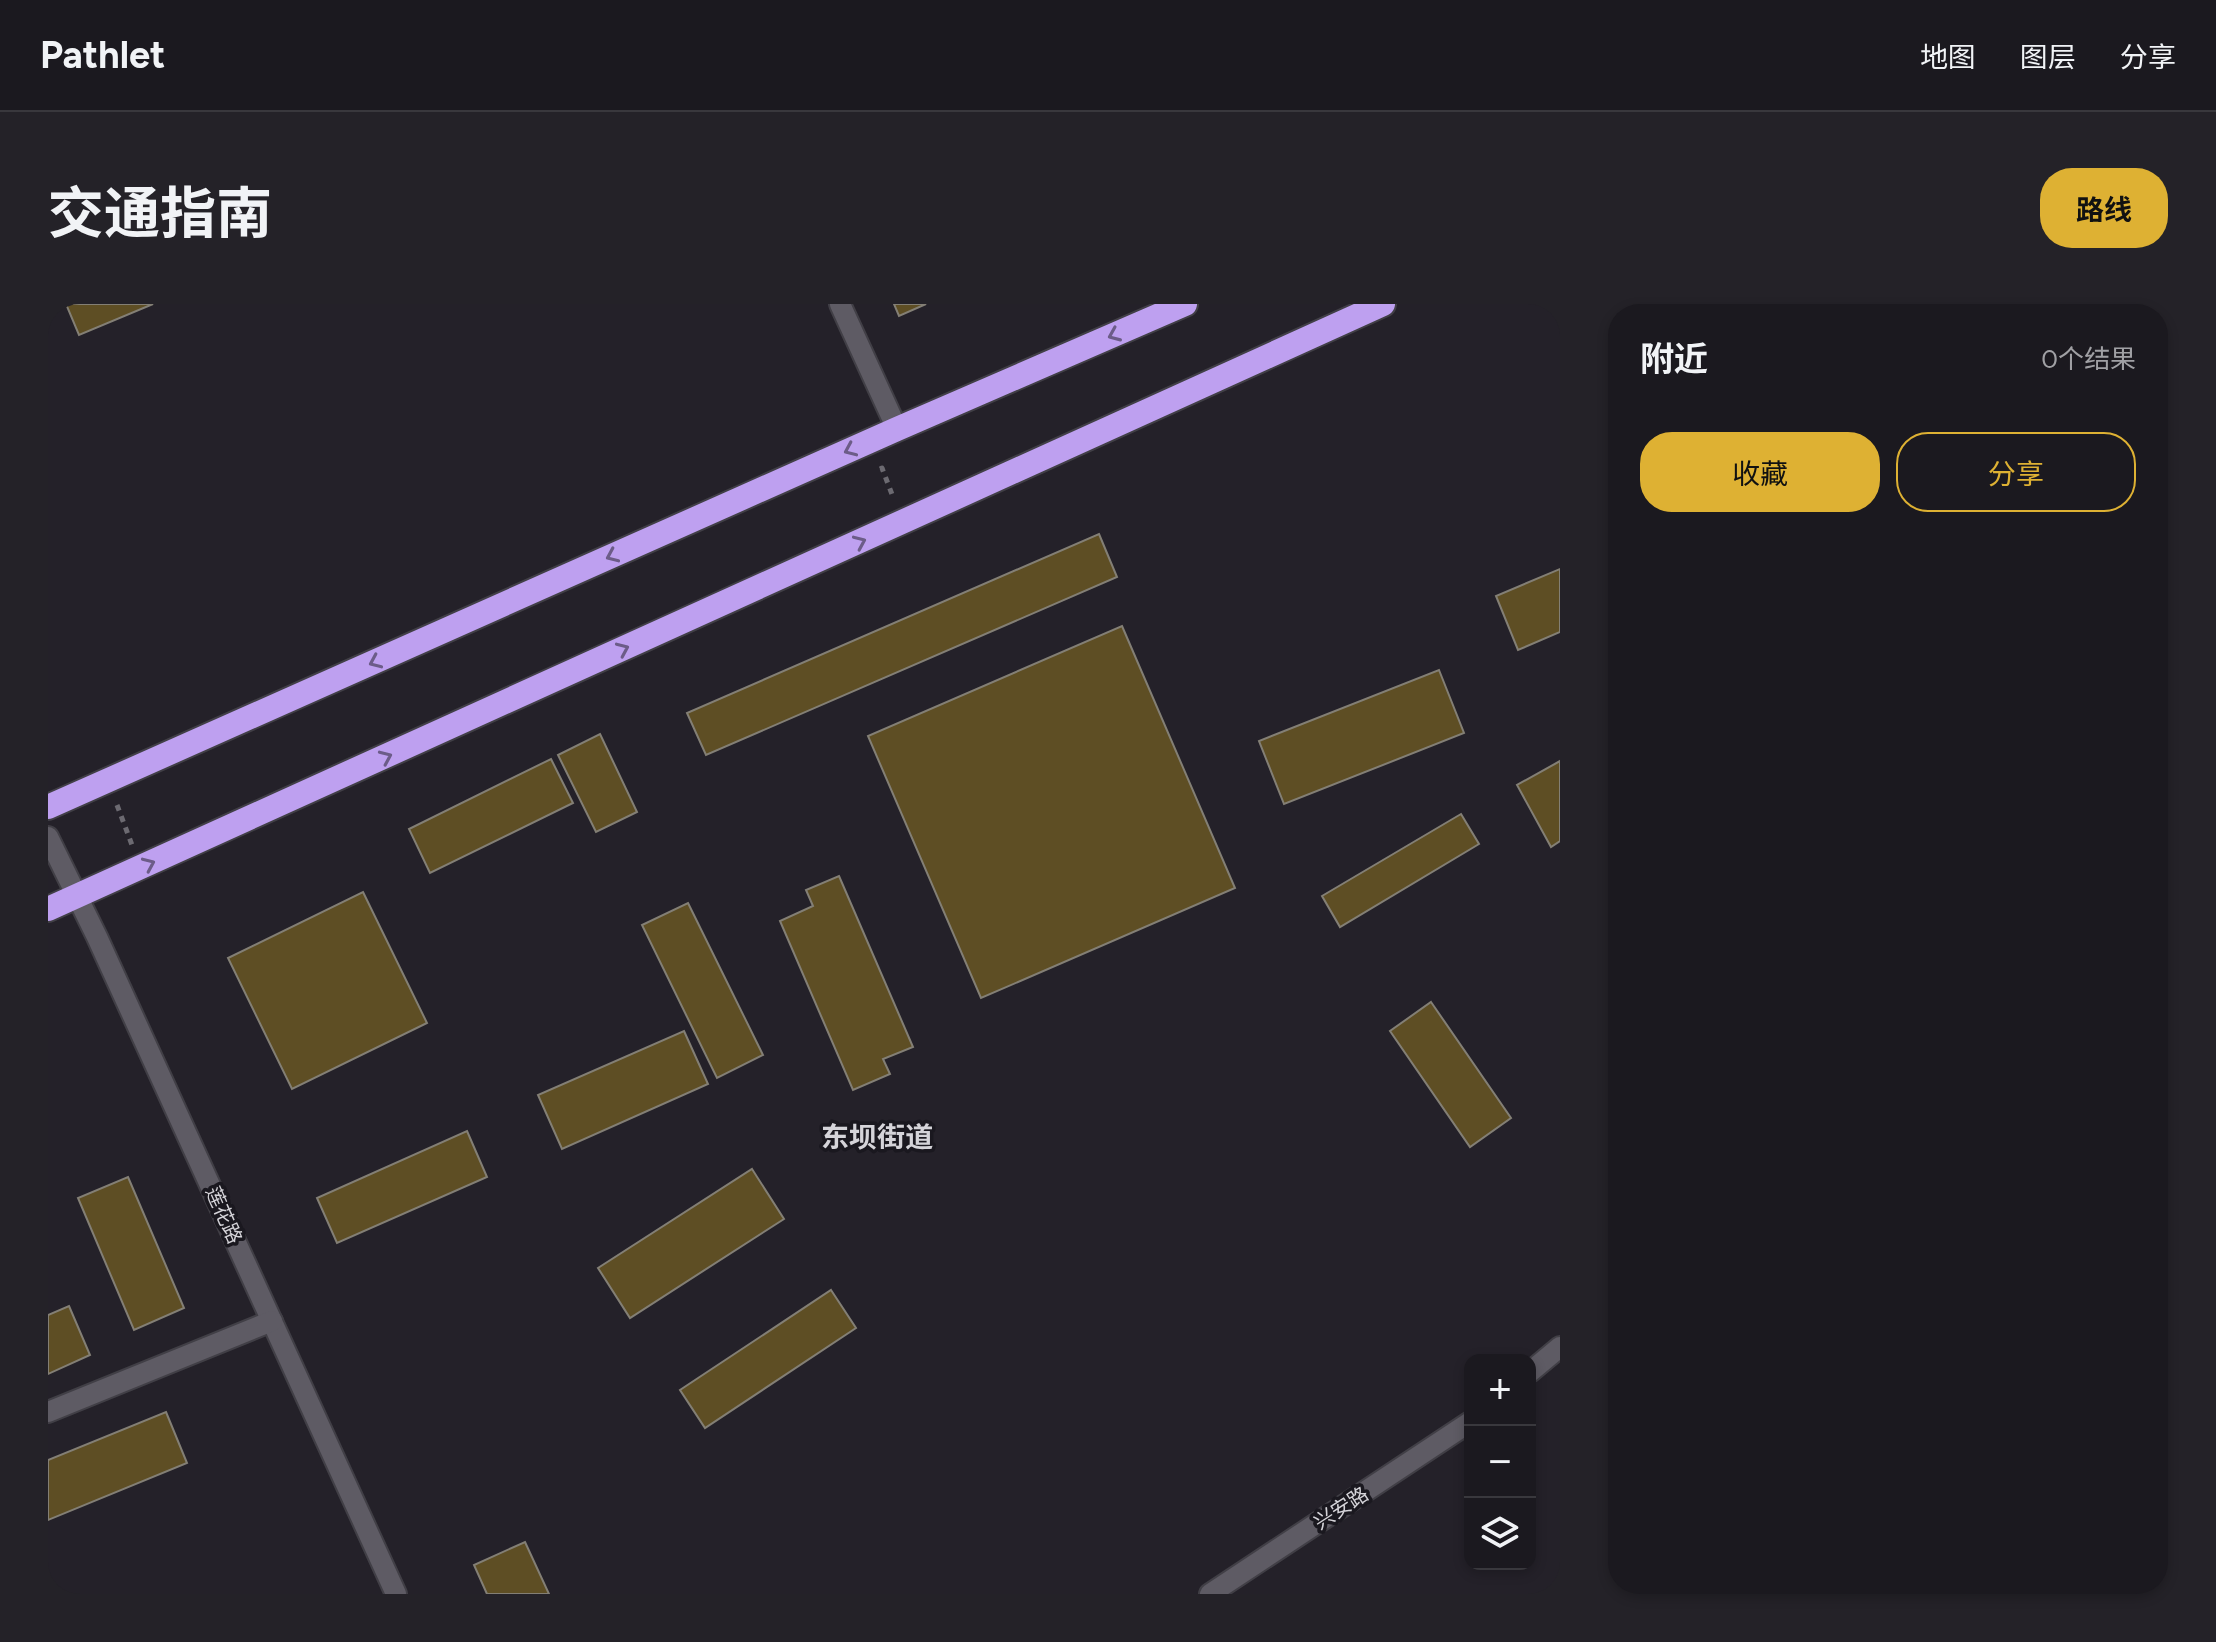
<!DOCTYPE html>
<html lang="zh">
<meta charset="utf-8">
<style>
body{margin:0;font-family:Figtree,"Noto Sans SC",sans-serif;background:#242228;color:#f1f3f6}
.controls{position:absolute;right:24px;bottom:24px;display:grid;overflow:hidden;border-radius:16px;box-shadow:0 4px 12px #0003}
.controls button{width:72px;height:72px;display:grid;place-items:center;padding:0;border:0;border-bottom:2px solid #39383d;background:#1b191f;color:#f1f3f6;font:40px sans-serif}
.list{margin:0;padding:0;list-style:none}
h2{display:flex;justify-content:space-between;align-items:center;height:104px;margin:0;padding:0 32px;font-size:34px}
h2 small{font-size:26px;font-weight:400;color:#a0a0a4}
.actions{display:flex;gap:16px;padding:24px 32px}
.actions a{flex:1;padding:18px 0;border:2px solid #deb133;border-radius:32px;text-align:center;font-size:28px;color:#deb133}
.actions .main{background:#deb133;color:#111}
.icon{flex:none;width:44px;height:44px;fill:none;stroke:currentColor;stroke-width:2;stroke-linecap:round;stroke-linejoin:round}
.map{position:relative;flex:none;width:1512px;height:1290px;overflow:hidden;border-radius:32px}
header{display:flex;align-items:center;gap:48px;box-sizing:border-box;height:112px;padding:0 40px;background:#1b191f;border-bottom:2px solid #39383d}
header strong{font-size:38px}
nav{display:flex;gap:44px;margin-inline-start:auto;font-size:28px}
.intro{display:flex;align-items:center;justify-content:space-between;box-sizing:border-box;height:192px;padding:0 48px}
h1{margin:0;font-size:56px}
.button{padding:20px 36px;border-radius:32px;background:#deb133;color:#111;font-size:28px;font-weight:700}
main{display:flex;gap:48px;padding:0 48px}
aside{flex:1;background:#1b191f;border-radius:32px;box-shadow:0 4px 12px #0003}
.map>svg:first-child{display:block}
</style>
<header>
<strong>Pathlet</strong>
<nav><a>地图</a><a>图层</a><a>分享</a></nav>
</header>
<div class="intro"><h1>交通指南</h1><a class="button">路线</a></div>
<main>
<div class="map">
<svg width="1512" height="1290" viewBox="0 0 1512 1290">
<rect width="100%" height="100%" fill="#242129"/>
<g fill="#5e4e24" stroke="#837f75" stroke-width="2">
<polygon points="18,0 105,0 31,31"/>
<polygon points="846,0 878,0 851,12"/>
<polygon points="1051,230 1069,273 658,451 639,409"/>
<polygon points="1512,265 1512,328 1470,346 1448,292"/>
<polygon points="1074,322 1187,584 933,694 820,432"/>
<polygon points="1391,366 1416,429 1236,500 1211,437"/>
<polygon points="552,430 589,508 548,528 510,451"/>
<polygon points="503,455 525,499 382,569 361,525"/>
<polygon points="1512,457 1512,537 1503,543 1469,481"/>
<polygon points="1413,510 1431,540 1292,623 1274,592"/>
<polygon points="791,572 865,743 835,755 842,770 805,786 732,617 765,602 758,586"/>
<polygon points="315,588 379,719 244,785 180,654"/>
<polygon points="640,599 715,751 669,774 594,621"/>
<polygon points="1383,698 1463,814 1422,843 1342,727"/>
<polygon points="636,727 660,780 514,845 490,791"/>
<polygon points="419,827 439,873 289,939 269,894"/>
<polygon points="704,865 736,915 582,1014 550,964"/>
<polygon points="80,873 136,1004 86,1026 30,894"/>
<polygon points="783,986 808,1024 657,1124 632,1086"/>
<polygon points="21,1002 42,1051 0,1070 0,1011"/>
<polygon points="118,1108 139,1159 0,1216 0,1156"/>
<polygon points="477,1238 501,1290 439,1290 426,1261"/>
</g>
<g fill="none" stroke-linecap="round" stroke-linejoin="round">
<defs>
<g id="minor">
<polyline points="792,0 849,125"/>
<polyline points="0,533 49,633 348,1290"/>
<polyline points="1482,1068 1512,1043"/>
<polyline points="0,1108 224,1017"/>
<polyline points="1162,1290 1422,1118"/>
</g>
<g id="highway">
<polyline points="0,503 849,125 1137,0"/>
<polyline points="0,605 1335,0"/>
</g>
</defs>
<use href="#minor" stroke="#413f46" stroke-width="24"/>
<use href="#highway" stroke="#413f46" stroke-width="28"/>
<g stroke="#6c6a71" stroke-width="5" stroke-dasharray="6 6" stroke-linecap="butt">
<polyline points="832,165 834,164 845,193"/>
<polyline points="69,501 84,541"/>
</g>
<use href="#minor" stroke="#5e5b64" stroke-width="20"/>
<use href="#highway" stroke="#bea0f0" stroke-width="24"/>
</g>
<defs><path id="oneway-chevron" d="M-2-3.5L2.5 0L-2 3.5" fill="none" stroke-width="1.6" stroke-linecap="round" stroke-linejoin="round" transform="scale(2)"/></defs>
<g stroke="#6c5c88">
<use href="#oneway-chevron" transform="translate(1066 31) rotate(157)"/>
<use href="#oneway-chevron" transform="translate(802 146) rotate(156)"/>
<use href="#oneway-chevron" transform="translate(812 238) rotate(-24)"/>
<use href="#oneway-chevron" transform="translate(564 252) rotate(156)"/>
<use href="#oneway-chevron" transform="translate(575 345) rotate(-24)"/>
<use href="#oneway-chevron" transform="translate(327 358) rotate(156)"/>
<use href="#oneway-chevron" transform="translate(338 453) rotate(-24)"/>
<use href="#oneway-chevron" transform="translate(101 560) rotate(-24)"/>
</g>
<g text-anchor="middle" stroke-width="7" stroke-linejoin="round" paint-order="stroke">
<g font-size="20" fill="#d5d4d9" stroke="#1a181f">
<text transform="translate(176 911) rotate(66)" y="7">莲花路</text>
<text transform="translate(1293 1204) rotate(-33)" y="7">兴安路</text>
</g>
<g font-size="28" font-weight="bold" fill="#d5d4d9" stroke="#1a181f">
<text x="829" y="843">东坝街道</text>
</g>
</g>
</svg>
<div class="controls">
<button>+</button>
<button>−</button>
<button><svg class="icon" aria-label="layers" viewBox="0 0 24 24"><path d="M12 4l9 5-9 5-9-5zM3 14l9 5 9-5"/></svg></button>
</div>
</div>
<aside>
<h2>附近<small>0个结果</small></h2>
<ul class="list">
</ul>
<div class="actions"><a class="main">收藏</a><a>分享</a></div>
</aside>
</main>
